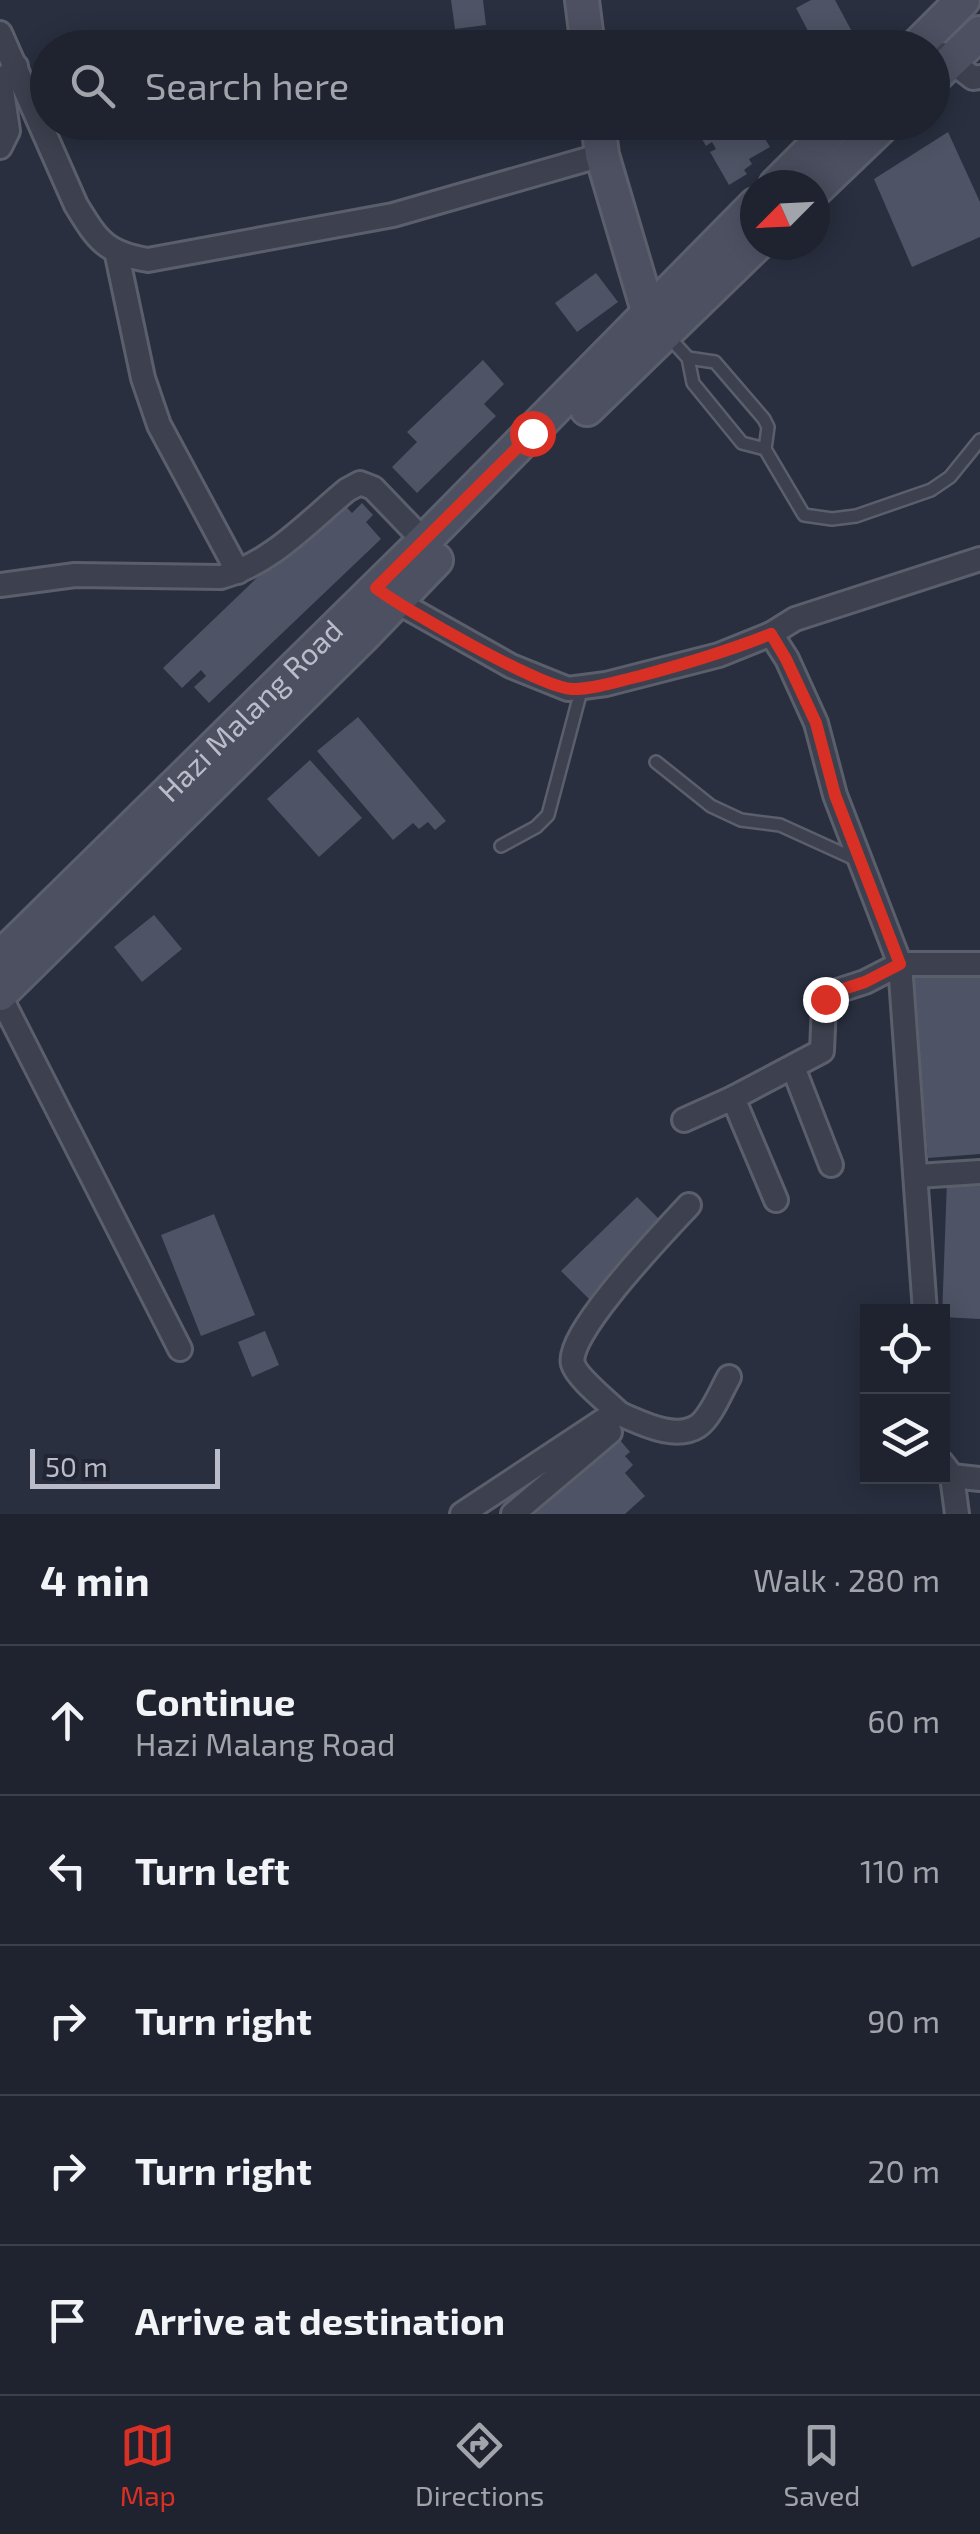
<!DOCTYPE html>
<meta charset="utf-8">
<style>
body{margin:0;font-family:"Exo 2",sans-serif;background:#272b37;color:#f1f3f6}
.controls{position:absolute;right:30px;bottom:30px;display:grid;overflow:hidden;border-radius:0px;box-shadow:0 5px 25px #0003}
.controls button{width:90px;height:90px;display:grid;place-items:center;padding:0;border:0;border-bottom:2px solid #3c404b;background:#1f232f;color:#f1f3f6;font:50px sans-serif}
.compass{position:absolute;left:740px;top:170px;width:90px;height:90px;border-radius:50%;background:#1f232f;box-shadow:0 5px 25px #0003;rotate:246deg}
.scale{position:absolute;left:30px;bottom:25px;width:190px;box-sizing:border-box;padding-left:10px;border:5px solid #babdc9;border-top:0;font-size:28px;line-height:35px;white-space:nowrap;color:#babdc9;-webkit-text-stroke:8px #222634;paint-order:stroke}
.stop{position:absolute;width:30px;height:30px;margin:-22px;border:8px solid #d93025;border-radius:50%;background:#fff}
.stop.end{background:#d93025;border-color:#fff;box-shadow:0 2px 10px #0008}
.list{margin:0;padding:0;list-style:none}
h2{display:flex;justify-content:space-between;align-items:center;height:130px;margin:0;padding:0 40px;font-size:42px}
h2 small{font-size:32px;font-weight:400;color:#a1a4aa}
.list li{display:grid;grid-template-columns:65px 1fr auto;gap:30px;align-items:center;box-sizing:border-box;height:150px;padding:0 40px;border-top:2px solid #3c404b}
.list b{display:block;font-size:38px;white-space:nowrap}
.list p{margin:0;font-size:32px;white-space:nowrap;color:#a1a4aa}
.list em{font-size:32px;font-style:normal;color:#a1a4aa}
.icon{flex:none;width:55px;height:55px;fill:none;stroke:currentColor;stroke-width:2;stroke-linecap:round;stroke-linejoin:round}
.map{position:relative;flex:none;width:980px;height:1514px;overflow:hidden}
.search{position:absolute;background:#1f232f;box-shadow:0 5px 25px #0003;left:30px;right:30px;top:30px;height:110px;display:flex;align-items:center;gap:25px;box-sizing:border-box;padding:0 35px;border-radius:55px;color:#a1a4aa;font-size:38px}
.sheet{height:880px;background:#1f232f}
nav{display:flex;justify-content:space-around;align-items:center;box-sizing:border-box;height:140px;border-top:2px solid #3c404b;background:#1f232f;font-size:28px;color:#a1a4aa}
nav a{display:grid;justify-items:center;gap:5px}
nav .on{color:#d93025}
.map>svg:first-child{display:block}
</style>
<div class="map">
<svg width="980" height="1514" viewBox="0 0 980 1514">
<rect width="100%" height="100%" fill="#292f3f"/>
<g fill="#4e5365">
<polygon points="451,0 483,0 486,25 455,29"/>
<polygon points="811,0 835,0 857,41 845,48 817,48 796,8"/>
<polygon points="692,122 755,122 770,147 749,159 752,164 744,170 747,174 729,185 710,152 716,149 712,142 706,146"/>
<polygon points="948,132 980,202 980,237 912,267 874,179"/>
<polygon points="596,273 618,302 577,332 555,303"/>
<polygon points="483,360 504,384 484,404 496,416 417,493 392,467 417,442 407,432"/>
<polygon points="339,499 352,513 362,503 373,515 366,522 381,539 209,703 194,687 206,676 201,670 182,688 163,668"/>
<polygon points="358,717 446,821 435,830 428,822 419,829 413,823 393,840 317,751"/>
<polygon points="310,760 362,818 319,857 267,799"/>
<polygon points="154,915 182,949 142,982 114,947"/>
<polygon points="980,969 980,1154 928,1158 913,974"/>
<polygon points="947,1180 980,1181 980,1319 942,1317"/>
<polygon points="637,1197 667,1227 591,1301 561,1271"/>
<polygon points="214,1214 255,1315 201,1336 161,1235"/>
<polygon points="265,1331 279,1365 252,1377 238,1342"/>
<polygon points="614,1433 630,1452 625,1456 633,1465 625,1473 645,1496 625,1514 524,1514"/>
</g>
<g fill="none" stroke-linecap="round" stroke-linejoin="round">
<defs>
<g id="lane">
<polyline points="667,335 688,358 693,383 742,443 765,449"/>
<polyline points="688,358 715,362 764,419 768,427 765,449 804,515 832,519 856,516 931,490 950,477 980,440"/>
<polyline points="656,762 711,806 741,820 780,825 857,860"/>
<polyline points="501,846 536,827 548,815 582,687"/>
</g>
<g id="street">
<path d="M0 33 76 205C98 241 106 253 148 260L393 215 602 155"/>
<polyline points="942,54 973,78 980,77"/>
<polyline points="0,147 8,131 1,83 16,66"/>
<polyline points="117,255 143,378 159,425 238,572"/>
<path d="M0 585 75 575 221 577C272 563 307 523 347 490L360 483 373 488 424 541"/>
<polyline points="385,595 511,666 568,689 606,684 719,655 771,634 787,659 816,723 835,795 900,964 925,1312"/>
<polyline points="771,634 795,619 980,559"/>
<polyline points="0,996 180,1349"/>
<polyline points="793,1067 831,1165"/>
<polyline points="684,1120 733,1098"/>
<polyline points="917,1176 980,1172"/>
<polyline points="776,1200 733,1098 822,1051 824,1003 828,994 865,982 900,964 980,964"/>
<path d="M620 1414C608 1402 577 1378 573 1364 564 1335 667 1229 689 1205"/>
<polyline points="942,1463 952,1476 980,1479"/>
<polyline points="952,1476 957,1514"/>
<path d="M462 1514 604 1420 620 1414C642 1423 675 1441 698 1426 711 1417 721 1391 729 1377"/>
<polyline points="513,1514 610,1432"/>
</g>
<g id="secondary">
<polyline points="582,0 588,48"/>
<polyline points="915,48 963,0"/>
<polyline points="932,79 980,33"/>
<polyline points="598,122 602,155 649,314 661,328"/>
<polyline points="776,185 839,122"/>
<polyline points="815,190 886,122"/>
<polyline points="587,409 756,245"/>
<path id="s1" d="M0 958 424 541 755 205"/>
<polyline points="0,994 363,636 436,560"/>
</g>
</defs>
<use href="#lane" stroke="#5b5f6c" stroke-width="16"/>
<use href="#street" stroke="#5b5f6c" stroke-width="28"/>
<use href="#secondary" stroke="#5b5f6c" stroke-width="38"/>
<use href="#lane" stroke="#3d414f" stroke-width="11"/>
<use href="#street" stroke="#3d414f" stroke-width="22"/>
<use href="#secondary" stroke="#4c5061" stroke-width="32"/>
</g>
<g fill="none" stroke-linecap="round" stroke-linejoin="round">
<path stroke="#d93025" stroke-width="12" d="M532 433 376 588C403 609 542 688 572 689 595 689 618 681 640 676 685 664 728 651 771 634L786 659 816 723 835 795 900 964 865 982 828 994 825 999"/>
</g>
<g text-anchor="middle" stroke-width="9" stroke-linejoin="round" paint-order="stroke">
<g font-size="30" fill="#babdc9" stroke="#222634">
<text dy="10" stroke="none"><textPath href="#s1" startOffset="352">Hazi Malang Road</textPath></text>
</g>
</g>
</svg>
<div class="controls">
<button><svg class="icon" aria-label="locate" viewBox="0 0 24 24"><circle cx="12" cy="12" r="6"/><path d="M12 2v4M12 18v4M2 12h4M18 12h4"/></svg></button>
<button><svg class="icon" aria-label="layers" viewBox="0 0 24 24"><path d="M12 4l9 5-9 5-9-5zM3 14l9 5 9-5"/></svg></button>
</div>
<svg class="compass" viewBox="-18 -18 36 36"><path d="M0-13l5 13h-10z" fill="#e53935"/><path d="M0 13l5-13h-10z" fill="#a1a4aa"/></svg>
<div class="scale">50 m</div>
<div class="stop" style="left:532px;top:433px"></div>
<div class="stop end" style="left:825px;top:999px"></div>
<div class="search"><svg class="icon" aria-label="search" viewBox="0 0 24 24"><circle cx="10" cy="10" r="6"/><path d="M15 15l6 6"/></svg>Search here</div>
</div>
<section class="sheet">
<h2>4 min<small>Walk · 280 m</small></h2>
<ul class="list">
<li><svg class="icon" aria-label="ahead" viewBox="0 0 24 24"><path d="M12 20V5M6 11l6-6 6 6"/></svg><div><b>Continue</b><p>Hazi Malang Road</p></div><em>60 m</em></li>
<li><svg class="icon" aria-label="left" viewBox="0 0 24 24"><path d="M17 20v-9H6M10 6l-5 5 5 5"/></svg><div><b>Turn left</b></div><em>110 m</em></li>
<li><svg class="icon" aria-label="right" viewBox="0 0 24 24"><path d="M7 20v-9h11M14 6l5 5-5 5"/></svg><div><b>Turn right</b></div><em>90 m</em></li>
<li><svg class="icon" aria-label="right" viewBox="0 0 24 24"><path d="M7 20v-9h11M14 6l5 5-5 5"/></svg><div><b>Turn right</b></div><em>20 m</em></li>
<li><svg class="icon" aria-label="arrive" viewBox="0 0 24 24"><path d="M6 21V4h12l-3 4 3 4H6"/></svg><div><b>Arrive at destination</b></div></li>
</ul>
</section>
<nav>
<a class="on"><svg class="icon" aria-label="map" viewBox="0 0 24 24"><path d="M3 6l6-2 6 2 6-2v14l-6 2-6-2-6 2zM9 4v14M15 6v14"/></svg>Map</a>
<a><svg class="icon" aria-label="directions" viewBox="0 0 24 24"><path d="M12 3l9 9-9 9-9-9zM9 14v-3h6M13 9l2 2-2 2"/></svg>Directions</a>
<a><svg class="icon" aria-label="saved" viewBox="0 0 24 24"><path d="M7 4h10v16l-5-4-5 4z"/></svg>Saved</a>
</nav>
